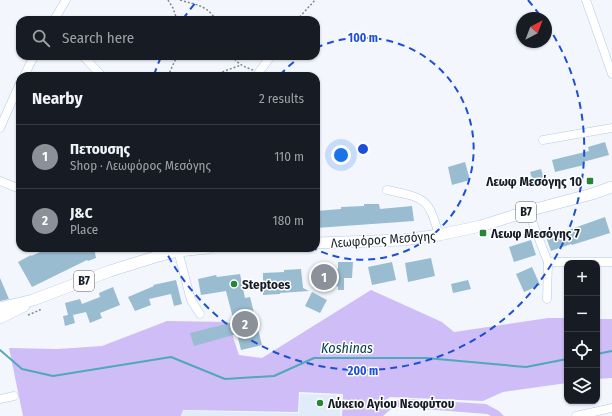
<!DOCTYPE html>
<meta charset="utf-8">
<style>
body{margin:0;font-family:"Fira Sans Condensed",sans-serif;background:#20242c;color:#f1f3f6}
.controls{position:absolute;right:12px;bottom:12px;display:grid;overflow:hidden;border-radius:8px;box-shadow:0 1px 3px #0004}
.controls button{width:36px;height:36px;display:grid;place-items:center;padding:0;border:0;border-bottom:1px solid #363941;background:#171b24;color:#f1f3f6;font:20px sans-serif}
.compass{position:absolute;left:516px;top:12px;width:36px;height:36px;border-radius:50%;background:#171b24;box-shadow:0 1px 3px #0004;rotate:42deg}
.you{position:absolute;left:341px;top:155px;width:14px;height:14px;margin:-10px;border:3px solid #fff;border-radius:50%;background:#1a73e8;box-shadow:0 0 0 6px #1a73e833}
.badge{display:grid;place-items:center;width:26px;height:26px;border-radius:50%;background:#8c9099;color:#fff;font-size:13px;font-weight:700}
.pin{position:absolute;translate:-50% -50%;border:2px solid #fff;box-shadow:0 1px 4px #0006}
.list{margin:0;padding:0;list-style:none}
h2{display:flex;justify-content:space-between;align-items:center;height:52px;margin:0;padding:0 16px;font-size:17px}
h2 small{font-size:13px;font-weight:400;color:#9ea1a6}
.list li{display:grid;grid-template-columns:26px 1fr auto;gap:12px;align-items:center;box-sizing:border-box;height:64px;padding:0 16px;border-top:1px solid #363941}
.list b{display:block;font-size:15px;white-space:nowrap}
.list p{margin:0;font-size:13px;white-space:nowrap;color:#9ea1a6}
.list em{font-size:13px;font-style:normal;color:#9ea1a6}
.icon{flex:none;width:22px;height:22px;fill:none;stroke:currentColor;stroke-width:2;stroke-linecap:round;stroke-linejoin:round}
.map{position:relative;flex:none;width:612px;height:416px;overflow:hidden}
.search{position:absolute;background:#171b24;box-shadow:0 1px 3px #0004;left:16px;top:16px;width:304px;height:44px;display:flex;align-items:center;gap:10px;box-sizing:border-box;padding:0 14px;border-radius:12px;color:#9ea1a6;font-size:15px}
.panel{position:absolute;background:#171b24;box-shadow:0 1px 3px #0004;left:16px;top:72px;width:304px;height:180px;border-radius:12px}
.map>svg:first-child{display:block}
</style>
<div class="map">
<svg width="612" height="416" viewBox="0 0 612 416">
<rect width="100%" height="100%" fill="#f3f7fd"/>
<polygon fill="#e1ecfb" points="300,394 341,395 340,416 182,416 183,411 299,413"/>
<g fill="#cfbdf7">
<polygon points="371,290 442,322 454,332 548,318 567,318 567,383 503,392 483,401 390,397 382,403 374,414 382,406 392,401 408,399 486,404 499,411 504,416 491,416 487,414 397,407 391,409 383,416 342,416 343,394 299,392 298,412 183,410 181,416 23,416 9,348 58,349 102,346 167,321 228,322 239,355 262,358"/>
<polygon points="597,319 612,319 612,378 597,379"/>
</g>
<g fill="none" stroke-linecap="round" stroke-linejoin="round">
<g stroke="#51a8ba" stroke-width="2">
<polyline points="0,350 22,369 53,376 171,357 225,379 274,376 314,358 426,358 526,367 567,359"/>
<polyline points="597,354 612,351"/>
</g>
</g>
<g fill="#99bcd0">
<polygon points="605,142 609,155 583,162 584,165 555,172 552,160 589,151 588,147"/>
<polygon points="465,162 470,180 452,185 448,167"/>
<polygon points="541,169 545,182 534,185 530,172"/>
<polygon points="364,204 379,204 380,209 412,206 414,221 316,228 316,211 341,209 341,207 364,206"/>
<polygon points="605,217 610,233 572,245 571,244 551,251 546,237 560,232 560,233"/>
<polygon points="531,240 536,255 514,262 509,247"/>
<polygon points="49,248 96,248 95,253 96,258 88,261 87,260 32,287 18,262 31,255 31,256"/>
<polygon points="431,258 435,276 408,282 405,263"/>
<polygon points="338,262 353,262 352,278 344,278 344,290 338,290 338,286 315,288 314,270 338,269"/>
<polygon points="392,262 396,280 372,285 368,267"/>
<polygon points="532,267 540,285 524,292 516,274"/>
<polygon points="301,269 303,288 309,291 280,293 280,294 263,295 263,273 284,272 284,270"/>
<polygon points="240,274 245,298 250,297 262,345 241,350 237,334 194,346 190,333 234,322 226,291 201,295 198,279 216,275 217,277"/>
<polygon points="0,278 9,299 0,301"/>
<polygon points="176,280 182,304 174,306 171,294 149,299 151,305 135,311 128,297 154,286 153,285"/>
<polygon points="468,280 471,289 453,293 451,284"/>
<polygon points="113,287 120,305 100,313 102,318 90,323 86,312 73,315 75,323 65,326 63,316 68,315 65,303 80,299 82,304 100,297 99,293"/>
<polygon points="312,292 327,300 320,313 305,306"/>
</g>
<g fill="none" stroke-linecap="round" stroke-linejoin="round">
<defs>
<g id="minor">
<polyline points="586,0 612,74"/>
<polyline points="54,20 66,0"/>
<polyline points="83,56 102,76"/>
<polyline points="24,76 34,56"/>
<polyline points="259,76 259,72 271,56"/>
<polyline points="0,128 20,83"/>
<polyline points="543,140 612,128"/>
<polyline points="0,181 20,189"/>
<path d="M387 190C425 198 428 197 439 235"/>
<polyline points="528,211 548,262 547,299"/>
<polyline points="178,251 191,300 200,314"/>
<polyline points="548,262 612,262"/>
<polyline points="0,399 14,396"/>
<polyline points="576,416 612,408"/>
</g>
<g id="major">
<polyline points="316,243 403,240 439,235 481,226 528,211 592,194 612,187"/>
<polyline points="0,308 33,300 110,271 155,257 178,251 208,248"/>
<polyline points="0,318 24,306"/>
</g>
</defs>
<use href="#minor" stroke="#b3c9e6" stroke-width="9"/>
<use href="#major" stroke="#b3c9e6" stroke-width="12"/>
<g stroke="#828890" stroke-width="1.5" stroke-dasharray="2 2" stroke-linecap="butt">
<polyline points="168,0 173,8 177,20"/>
<path d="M180 0C196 5 207 5 216 20"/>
<polyline points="297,20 315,0"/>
<path d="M232 56C238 64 244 67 253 70"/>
<polyline points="168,76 177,56"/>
<polyline points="211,76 241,65"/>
<polyline points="28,315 40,310 40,307"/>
</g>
<use href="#minor" stroke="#fff" stroke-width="8"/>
<use href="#major" stroke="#fff" stroke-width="11"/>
</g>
<g fill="none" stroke="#1d4ed8" stroke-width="2" stroke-dasharray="7 5">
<path d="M280 75A111 111 0 0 1 302 56M316 48A111 111 0 1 1 313 248"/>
<path d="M154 75A222 222 0 0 1 161 57M183 19A222 222 0 0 1 198 0M528 0A222 222 0 0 1 541 17M547 25A222 222 0 1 1 164 248"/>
</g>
<g fill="#288436" stroke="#fff" stroke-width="1.5">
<rect x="586" y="177" width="8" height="8" rx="2"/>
<rect x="479" y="229" width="8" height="8" rx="2"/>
<circle cx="234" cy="284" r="4"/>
<circle cx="320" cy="403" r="4"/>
</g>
<g text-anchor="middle" stroke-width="3" stroke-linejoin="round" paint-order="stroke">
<g fill="#fff" stroke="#5b6168" stroke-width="1">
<rect x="516" y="202" width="20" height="20" rx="3"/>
<rect x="74" y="271" width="20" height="20" rx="3"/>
</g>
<g font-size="12" font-weight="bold" fill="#151d27">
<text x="526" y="216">B7</text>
<text x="84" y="285">B7</text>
</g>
<g font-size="13" font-weight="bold" fill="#151d27" stroke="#fff" text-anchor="start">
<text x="582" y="186" text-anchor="end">Λεωφ Μεσόγης 10</text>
<text x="491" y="238">Λεωφ Μεσόγης 7</text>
<text x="242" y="289">Steptoes</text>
<text x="328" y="408">Λύκειο Αγίου Νεοφύτου</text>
</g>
<g font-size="13" fill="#151d27" stroke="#fff">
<text transform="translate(383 239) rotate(-4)" y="5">Λεωφόρος Μεσόγης</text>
</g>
<g font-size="14" font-style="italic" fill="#064049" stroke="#fff">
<text x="347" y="353">Koshinas</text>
</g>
</g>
<circle cx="363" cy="149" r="6" fill="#1d4ed8" stroke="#fff" stroke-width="2"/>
<g font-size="12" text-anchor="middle" font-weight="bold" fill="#1d4ed8" stroke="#fff" stroke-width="3" stroke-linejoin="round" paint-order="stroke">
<text x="363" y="42">100 m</text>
<text x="363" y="375">200 m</text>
</g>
</svg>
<div class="controls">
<button>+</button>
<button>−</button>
<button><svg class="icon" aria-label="locate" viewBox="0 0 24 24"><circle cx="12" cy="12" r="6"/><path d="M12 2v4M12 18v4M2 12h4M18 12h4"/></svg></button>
<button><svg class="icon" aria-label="layers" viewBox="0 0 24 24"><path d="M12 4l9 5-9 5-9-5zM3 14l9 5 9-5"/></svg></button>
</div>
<svg class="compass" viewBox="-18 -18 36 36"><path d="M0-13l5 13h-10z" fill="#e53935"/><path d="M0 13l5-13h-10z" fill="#9ea1a6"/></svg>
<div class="you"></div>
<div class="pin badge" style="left:324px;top:277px">1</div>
<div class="pin badge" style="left:245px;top:324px">2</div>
<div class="search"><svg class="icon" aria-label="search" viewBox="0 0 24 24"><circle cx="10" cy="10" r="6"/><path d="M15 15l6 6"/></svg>Search here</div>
<section class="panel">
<h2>Nearby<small>2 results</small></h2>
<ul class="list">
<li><span class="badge">1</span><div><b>Πετουσης</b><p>Shop · Λεωφόρος Μεσόγης</p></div><em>110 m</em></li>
<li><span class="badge">2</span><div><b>J&amp;C</b><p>Place</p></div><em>180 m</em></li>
</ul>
</section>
</div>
